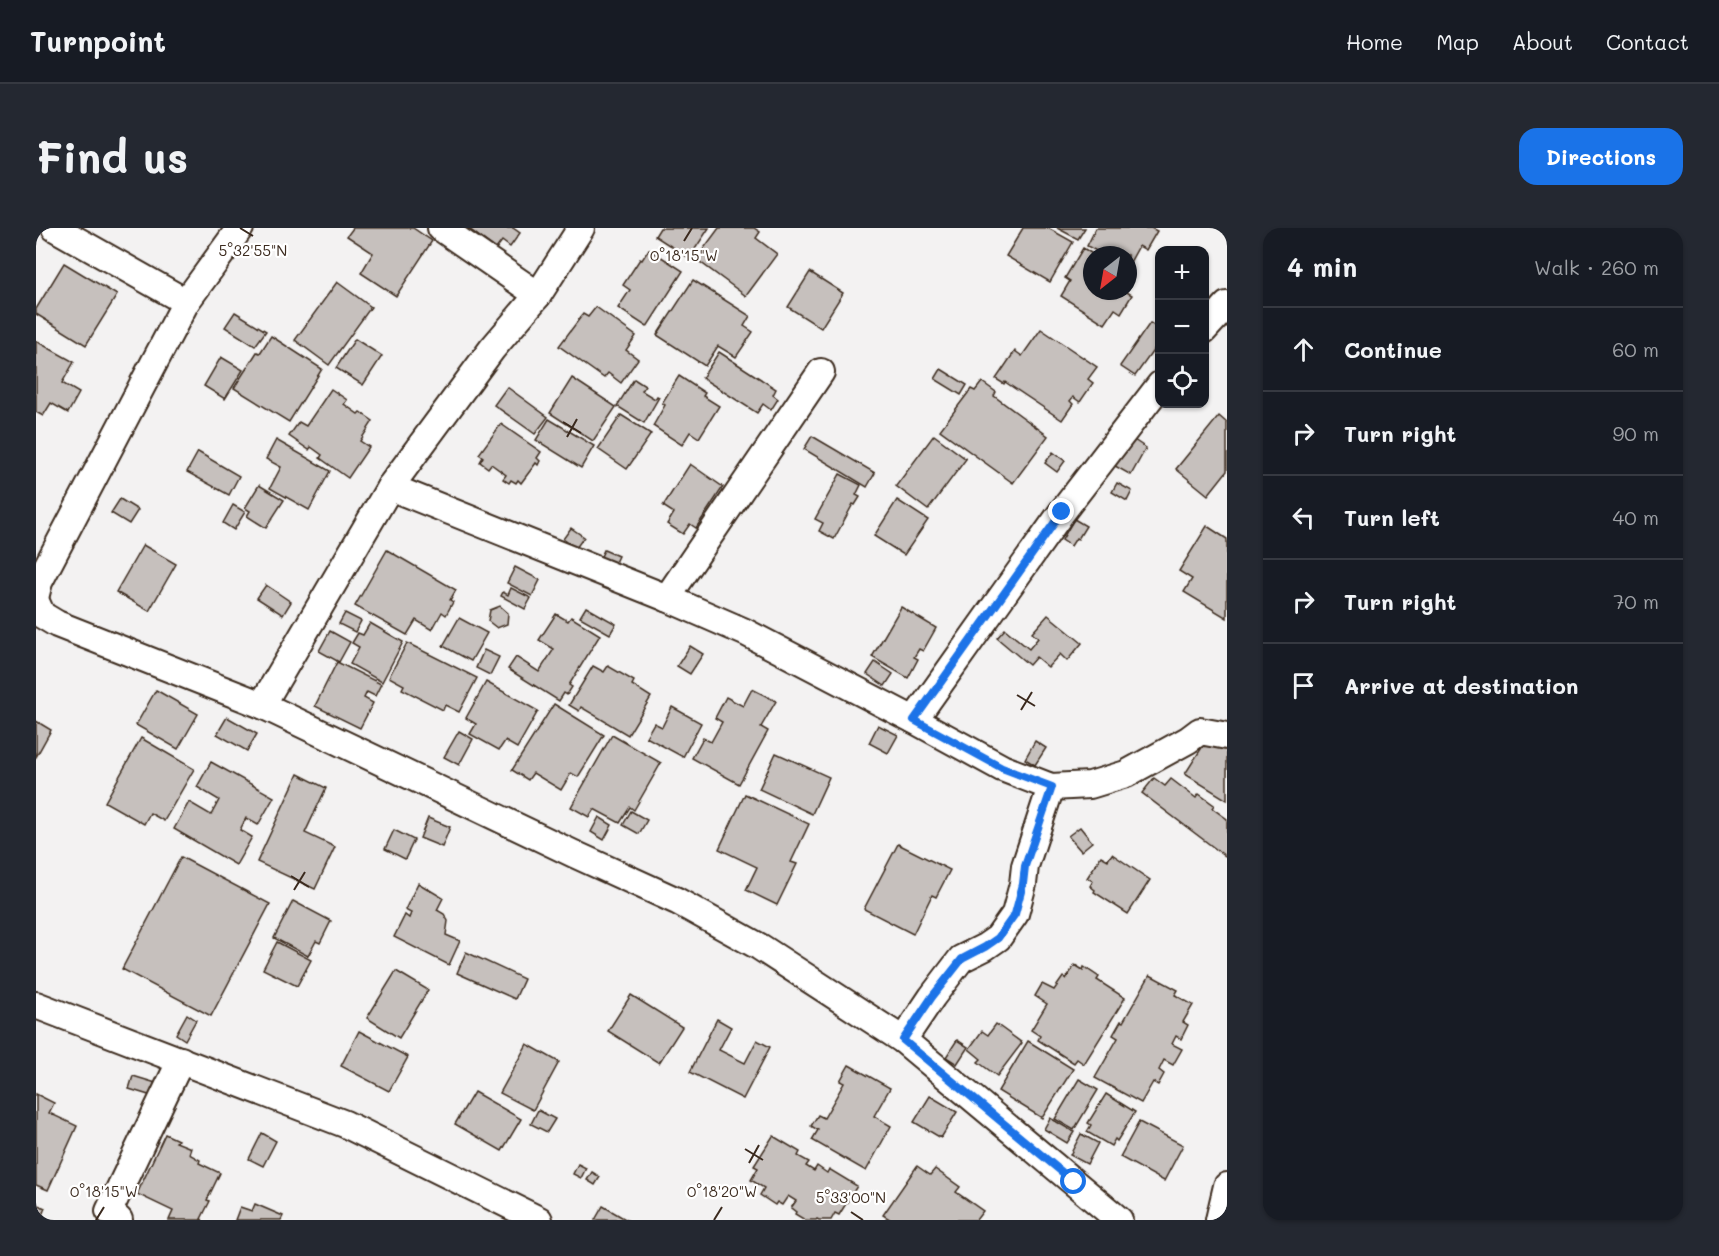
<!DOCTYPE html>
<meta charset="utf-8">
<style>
body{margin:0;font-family:Mali,sans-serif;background:#242831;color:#f1f3f6}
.controls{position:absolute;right:18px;top:18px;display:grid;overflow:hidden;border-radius:12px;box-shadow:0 2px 4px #0004}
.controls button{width:54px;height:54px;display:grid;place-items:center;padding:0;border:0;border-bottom:2px solid #363941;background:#171b24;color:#f1f3f6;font:30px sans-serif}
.compass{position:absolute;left:1047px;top:18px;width:54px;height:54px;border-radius:50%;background:#171b24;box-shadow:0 2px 4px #0004;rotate:211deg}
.stop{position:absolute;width:18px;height:18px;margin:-14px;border:4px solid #1a73e8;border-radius:50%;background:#fff}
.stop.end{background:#1a73e8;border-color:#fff;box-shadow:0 2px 6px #0008}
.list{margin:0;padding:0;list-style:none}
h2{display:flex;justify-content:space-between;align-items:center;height:78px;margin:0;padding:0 24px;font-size:26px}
h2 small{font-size:20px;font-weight:400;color:#9ea1a6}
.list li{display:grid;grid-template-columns:39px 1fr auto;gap:18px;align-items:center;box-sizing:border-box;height:84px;padding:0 24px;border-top:2px solid #363941}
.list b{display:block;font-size:22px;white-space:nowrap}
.list em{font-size:20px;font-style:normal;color:#9ea1a6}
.icon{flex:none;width:33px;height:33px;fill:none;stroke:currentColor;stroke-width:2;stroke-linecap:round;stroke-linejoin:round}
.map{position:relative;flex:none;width:1191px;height:992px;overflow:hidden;border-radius:18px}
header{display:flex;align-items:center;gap:36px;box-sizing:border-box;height:84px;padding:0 30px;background:#171b24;border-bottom:2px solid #363941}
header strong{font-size:28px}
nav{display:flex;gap:33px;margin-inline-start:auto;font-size:21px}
.intro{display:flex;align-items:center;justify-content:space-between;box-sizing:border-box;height:144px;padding:0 36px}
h1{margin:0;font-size:42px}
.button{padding:15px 27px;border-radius:18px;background:#1a73e8;color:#fff;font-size:21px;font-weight:700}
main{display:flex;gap:36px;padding:0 36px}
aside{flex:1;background:#171b24;border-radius:18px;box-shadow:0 2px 4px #0004}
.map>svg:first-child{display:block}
</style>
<header>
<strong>Turnpoint</strong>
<nav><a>Home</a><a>Map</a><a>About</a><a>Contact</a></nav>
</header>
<div class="intro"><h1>Find us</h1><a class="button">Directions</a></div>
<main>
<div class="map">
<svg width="1191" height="992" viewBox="0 0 1191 992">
<rect width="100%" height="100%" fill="#f3f2f2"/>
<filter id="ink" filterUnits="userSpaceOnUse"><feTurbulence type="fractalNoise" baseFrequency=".0167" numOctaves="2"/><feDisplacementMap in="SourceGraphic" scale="12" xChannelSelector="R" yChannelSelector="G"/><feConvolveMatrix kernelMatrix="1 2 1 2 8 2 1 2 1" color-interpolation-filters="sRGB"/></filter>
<g filter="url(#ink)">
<g fill="#c6c0bd" stroke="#3b2a1e" stroke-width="1.5">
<polygon points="317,0 377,0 396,13 360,68 325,45 337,25 311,8"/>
<polygon points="432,0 477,0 484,5 474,19 466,13 460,21"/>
<polygon points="624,0 673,0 657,24 660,26 656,32 619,8"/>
<polygon points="683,0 718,0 724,4 720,10 741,26 710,68 660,31"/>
<polygon points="987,0 1012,0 1037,14 1014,54 970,28"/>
<polygon points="1021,0 1049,0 1042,11"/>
<polygon points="1060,0 1115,0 1121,3 1110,22 1103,18 1092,38 1092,27 1068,27 1051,18"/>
<polygon points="1047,20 1058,27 1056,27 1056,63 1089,63 1096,67 1085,85 1079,81 1069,96 1025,68 1034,53 1029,50"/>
<polygon points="613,21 647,43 611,99 582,80 594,62 587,57 604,31 606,32"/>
<polygon points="28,35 81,67 50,117 0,86 0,81"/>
<polygon points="774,44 807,65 785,100 752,79"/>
<polygon points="657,52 714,88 708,98 717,104 700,129 682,118 669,138 621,107"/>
<polygon points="301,54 335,79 293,137 259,112"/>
<polygon points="560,79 600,108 590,122 602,131 585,155 572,145 568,150 523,118 547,86 552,89"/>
<polygon points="199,84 230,103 219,118 189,99"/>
<polygon points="1114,95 1124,101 1124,113 1099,148 1084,138"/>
<polygon points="1005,101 1061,139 1052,151 1057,155 1044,174 1037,169 1034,173 1037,176 1026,192 969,154 968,156 960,151 979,123 986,128"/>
<polygon points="235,108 286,141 253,194 198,160 221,124 224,125"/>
<polygon points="319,111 346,128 327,157 300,140"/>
<polygon points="0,113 38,134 26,155 43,165 32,185 15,175 7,188 0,184"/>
<polygon points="683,124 740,161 737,167 742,171 735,182 727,176 721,185 666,150"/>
<polygon points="185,129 207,142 189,171 168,158"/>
<polygon points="905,141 931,157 925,167 899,151"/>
<polygon points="643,148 669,165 667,168 683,178 663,210 654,204 646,217 617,198 629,177 626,175"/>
<polygon points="536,150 580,179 557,213 514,185"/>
<polygon points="598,151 609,158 606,163 619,171 621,168 623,169 608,195 581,178"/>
<polygon points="946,154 960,164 958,168 1012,208 977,255 904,202 935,161 939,163"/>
<polygon points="471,159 512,189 499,206 458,177"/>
<polygon points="295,161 311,172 308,176 322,186 324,184 337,193 324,213 333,219 312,250 284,230 286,227 275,219 273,222 253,208 263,194 270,198"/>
<polygon points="585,187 615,206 591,241 562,221"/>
<polygon points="1183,188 1191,195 1191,243 1172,267 1140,241"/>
<polygon points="513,191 558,218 545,240 500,212"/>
<polygon points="465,196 505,224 501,230 504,233 502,237 500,235 485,255 482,252 480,255 475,252 473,255 467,251 470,247 455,236 452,240 444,234 447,229 443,226"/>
<polygon points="898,207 930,231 892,282 860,258"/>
<polygon points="776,208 839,245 831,259 768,221"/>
<polygon points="1095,210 1110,220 1095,247 1079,238"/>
<polygon points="240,212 294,243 273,282 234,260 245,239 230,231"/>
<polygon points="162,224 203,248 193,267 151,244"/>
<polygon points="1017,224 1029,233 1021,244 1009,235"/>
<polygon points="654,236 687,259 660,300 654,296 647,306 631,296 638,285 627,278"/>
<polygon points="804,246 825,257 820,267 824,269 819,277 817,276 798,311 783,303 787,295 779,291"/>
<polygon points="1081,255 1096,263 1091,273 1076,264"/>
<polygon points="223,257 248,272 230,300 211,288 214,283 209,280"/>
<polygon points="84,271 102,282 93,296 75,285"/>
<polygon points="861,272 892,292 868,327 838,308"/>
<polygon points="197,277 209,284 198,302 187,295"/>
<polygon points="1038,291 1050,298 1042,311 1040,310 1035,318 1026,312"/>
<polygon points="1171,298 1191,311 1191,390 1148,364 1156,351 1143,343"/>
<polygon points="535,300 548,309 540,320 527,311"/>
<polygon points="107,317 140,336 113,383 80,364"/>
<polygon points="351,322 420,362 414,372 417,374 410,387 406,384 396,402 380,392 371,407 319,378"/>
<polygon points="568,322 582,328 575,343 561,337"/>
<polygon points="479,339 504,352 496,368 471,355"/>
<polygon points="230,357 255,374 247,387 221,370"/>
<polygon points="475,360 495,370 489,381 465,368 467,364 472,367"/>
<polygon points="464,378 472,385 471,396 461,400 452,393 454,382"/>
<polygon points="550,379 580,396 574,406 544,389"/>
<polygon points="865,379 900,400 887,423 883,421 878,429 882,431 872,450 836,429"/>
<polygon points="309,385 325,393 319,404 303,396"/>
<polygon points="520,386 532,393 535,389 564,407 533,457 536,459 531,467 528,465 523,473 472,441 480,429 503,444 518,421 503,412"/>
<polygon points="1012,387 1046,415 1031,433 1024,426 1012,439 1000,429 993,437 961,410 969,401 993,421 1002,410 996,405"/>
<polygon points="423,390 451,405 435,433 407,418"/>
<polygon points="334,395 367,414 346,454 314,436 323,419 316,415 322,405 327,407"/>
<polygon points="294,403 314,414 303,434 283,423"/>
<polygon points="371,415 441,450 423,484 409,477 407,482 366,461 368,457 353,449"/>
<polygon points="654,418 667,426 654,446 641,438"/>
<polygon points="448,422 463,429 454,447 440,440"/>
<polygon points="301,434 345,456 339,468 331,464 328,470 337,475 324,500 279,478"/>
<polygon points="839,434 857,446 849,458 831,446"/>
<polygon points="557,438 568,444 572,438 598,453 596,457 615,469 592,507 545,479 543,483 533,477"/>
<polygon points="450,454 502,483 481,520 469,513 463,522 434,506 440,496 430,490"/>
<polygon points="716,461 740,473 725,499 732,503 703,556 656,530 667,510 675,514 686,494 679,490 690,469 707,478"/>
<polygon points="120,462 162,486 142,521 100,497"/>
<polygon points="518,476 568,507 542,549 535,545 525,562 497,545 492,552 476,542"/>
<polygon points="636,479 665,495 647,529 610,509 618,495 626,499"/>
<polygon points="191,489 221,506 211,523 181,506"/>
<polygon points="0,493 15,502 0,529"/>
<polygon points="842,497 862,507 852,525 833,515"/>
<polygon points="423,503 437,511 423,537 408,529"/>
<polygon points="576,507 625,535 598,582 594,579 584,595 558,581 553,589 535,579"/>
<polygon points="105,510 158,541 128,593 114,585 108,596 69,574"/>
<polygon points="1172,510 1191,520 1191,572 1149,546"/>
<polygon points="999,513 1010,520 999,537 989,531"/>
<polygon points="740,525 793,549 776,586 723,561"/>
<polygon points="175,534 238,569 222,597 210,590 204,602 216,609 200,637 138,601 153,574 175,587 183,572 161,559"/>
<polygon points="262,546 290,560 269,605 299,619 279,661 221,634"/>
<polygon points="1118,550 1129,558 1135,551 1160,570 1163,566 1178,577 1176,580 1191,591 1191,625 1189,628 1106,565"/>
<polygon points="709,566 773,596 755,634 761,636 741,677 710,662 721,639 683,621"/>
<polygon points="595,583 611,592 603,606 587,597"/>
<polygon points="563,589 576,597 568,612 555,604"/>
<polygon points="392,590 414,599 406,619 384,610"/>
<polygon points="1044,599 1056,614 1045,623 1032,608"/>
<polygon points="358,602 378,612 369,631 349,621"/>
<polygon points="862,616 914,642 900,669 896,667 877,706 828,681"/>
<polygon points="1076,626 1114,652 1092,686 1058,664 1059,662 1054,658 1057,653 1051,650 1065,628 1072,632"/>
<polygon points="145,629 234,676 175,788 86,741"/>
<polygon points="382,655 407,670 401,682 408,686 412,693 410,707 424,713 413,737 358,709 369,687 373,690 375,685 369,682"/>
<polygon points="257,673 295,693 284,715 280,713 272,728 238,710"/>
<polygon points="241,714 275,732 261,758 227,741"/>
<polygon points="430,724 488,751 479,771 421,745"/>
<polygon points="1039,737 1047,742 1048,739 1063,749 1061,752 1089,770 1048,836 1041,831 1038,835 1002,812 1004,808 995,802 1011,776 999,768 1006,756 1018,762 1027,749 1030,751"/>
<polygon points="360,743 392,762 363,810 331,790"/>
<polygon points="1114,747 1142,762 1139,767 1157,777 1147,794 1152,797 1145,811 1140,808 1136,816 1146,821 1137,837 1128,832 1123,842 1128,846 1122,857 1117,854 1105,875 1059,850 1082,810 1077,807 1085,793 1087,794"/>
<polygon points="595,767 646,799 623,835 572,803"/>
<polygon points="151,786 160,792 149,812 140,806"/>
<polygon points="681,791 695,799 683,822 709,835 721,812 734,819 707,871 654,844"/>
<polygon points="960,796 986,815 961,848 942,834 945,831 933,821 946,803 952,807"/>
<polygon points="323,803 372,829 353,863 305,838"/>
<polygon points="921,812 932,819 921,836 910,829"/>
<polygon points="992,813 1037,841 1006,890 962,863"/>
<polygon points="491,816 523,834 497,882 464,865"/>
<polygon points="813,837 854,860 838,888 855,898 830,943 776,912 782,902 775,898 782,887 788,890 808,855 804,853"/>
<polygon points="97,848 120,855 116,868 93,861"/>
<polygon points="1043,851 1062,862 1038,902 1019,891"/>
<polygon points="438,864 485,891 466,923 419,896"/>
<polygon points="0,866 18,875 13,885 41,898 12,962 0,957"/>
<polygon points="1070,866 1099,884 1081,913 1079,911 1075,918 1051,904 1055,897 1052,895"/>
<polygon points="894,868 921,884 905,910 878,894"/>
<polygon points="502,882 519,891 511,904 495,896"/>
<polygon points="1014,890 1038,904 1031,915 1008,901"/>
<polygon points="1103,894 1147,917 1128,953 1084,929"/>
<polygon points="226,905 240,913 227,938 213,931"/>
<polygon points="129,906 142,912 140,914 155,920 153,926 164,932 163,935 184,945 171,972 174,973 165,991 167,992 133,992 137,983 101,966"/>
<polygon points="1045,906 1062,915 1051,936 1034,927"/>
<polygon points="737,908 764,924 762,928 773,934 770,938 778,943 781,938 791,945 793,941 821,958 803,987 799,985 795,992 783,992 781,991 780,992 769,992 759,986 760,984 755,980 760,973 752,968 746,977 741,974 739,977 724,967 728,960 715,952 722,940 718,938"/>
<polygon points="542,936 550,940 545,950 537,946"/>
<polygon points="881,938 894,947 899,941 924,959 920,964 947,983 940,992 855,992 847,987"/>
<polygon points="556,944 564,949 559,957 551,952"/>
<polygon points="0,976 9,980 4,992 0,992"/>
<polygon points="219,976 247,988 245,992 199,992 204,979 216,983"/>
<polygon points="567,978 591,992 559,992"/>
</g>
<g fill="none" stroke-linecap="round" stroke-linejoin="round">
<defs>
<g id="minor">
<polyline points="19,0 150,74 204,0"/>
<polyline points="405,0 502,67"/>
<polyline points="1168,102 1191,77"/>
<polyline points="354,259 631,370 709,404 878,492 966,540 1015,559 1054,557 1090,546 1152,512 1164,503 1191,508"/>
<polyline points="0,366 3,354 150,74"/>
<polyline points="631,370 785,144"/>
<polyline points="0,374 6,387 21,396 226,477 538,626 641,673 724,719 867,812 1083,992"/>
<polyline points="226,477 354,259 456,121 502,67 545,0"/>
<polyline points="878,492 1026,284 1124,157"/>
<polyline points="0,777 309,896 503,992"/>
<polyline points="867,812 896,769 925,731 949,719 962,710 979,686 987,656 989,638 1015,559"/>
<polyline points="83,992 73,983 145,832"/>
<polyline points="1183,992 1191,958"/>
</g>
</defs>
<use href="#minor" stroke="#3b2a1e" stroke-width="30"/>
<use href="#minor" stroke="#fff" stroke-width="26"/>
</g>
</g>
<g fill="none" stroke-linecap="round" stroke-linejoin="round" filter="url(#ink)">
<polyline stroke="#1a73e8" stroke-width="8" points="1026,284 878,492 966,540 1016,559 989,638 987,656 979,686 962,710 949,719 926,731 896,769 867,812 1038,954"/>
</g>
<path fill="none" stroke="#3b2a1e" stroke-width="2" d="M204 0 217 8M648 13 656 0M527 194 545 205M531 209 541 191M981 467 999 478M985 482 996 464M255 648 273 659M258 662 269 644M709 921 727 932M713 935 723 917M815 984 827 992M60 992 68 979M678 992 686 979"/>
<g font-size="15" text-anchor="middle" fill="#3b2a1e" stroke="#fff" stroke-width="4.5" stroke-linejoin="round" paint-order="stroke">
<text x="217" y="28">5°32'55"N</text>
<text x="648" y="33">0°18'15"W</text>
<text x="68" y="969">0°18'15"W</text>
<text x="686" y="969">0°18'20"W</text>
<text x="815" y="975">5°33'00"N</text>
</g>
</svg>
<div class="controls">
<button>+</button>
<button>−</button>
<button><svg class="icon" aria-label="locate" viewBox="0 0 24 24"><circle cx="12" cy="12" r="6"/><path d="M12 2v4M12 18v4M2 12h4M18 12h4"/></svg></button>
</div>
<svg class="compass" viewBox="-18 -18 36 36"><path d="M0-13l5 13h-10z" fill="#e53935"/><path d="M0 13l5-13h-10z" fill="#9ea1a6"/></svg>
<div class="stop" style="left:1038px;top:954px"></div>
<div class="stop end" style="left:1026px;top:284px"></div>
</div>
<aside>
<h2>4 min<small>Walk · 260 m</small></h2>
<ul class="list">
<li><svg class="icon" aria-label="ahead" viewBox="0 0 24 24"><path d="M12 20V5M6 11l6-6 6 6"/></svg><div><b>Continue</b></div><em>60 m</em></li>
<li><svg class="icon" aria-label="right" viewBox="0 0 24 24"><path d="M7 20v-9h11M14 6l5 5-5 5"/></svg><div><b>Turn right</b></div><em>90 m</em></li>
<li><svg class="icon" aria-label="left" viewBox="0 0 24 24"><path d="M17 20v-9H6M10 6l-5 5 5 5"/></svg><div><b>Turn left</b></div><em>40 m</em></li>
<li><svg class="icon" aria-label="right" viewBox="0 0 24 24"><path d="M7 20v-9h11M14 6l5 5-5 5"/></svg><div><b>Turn right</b></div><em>70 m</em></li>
<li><svg class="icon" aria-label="arrive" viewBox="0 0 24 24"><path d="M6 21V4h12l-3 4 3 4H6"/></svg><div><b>Arrive at destination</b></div></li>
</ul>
</aside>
</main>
